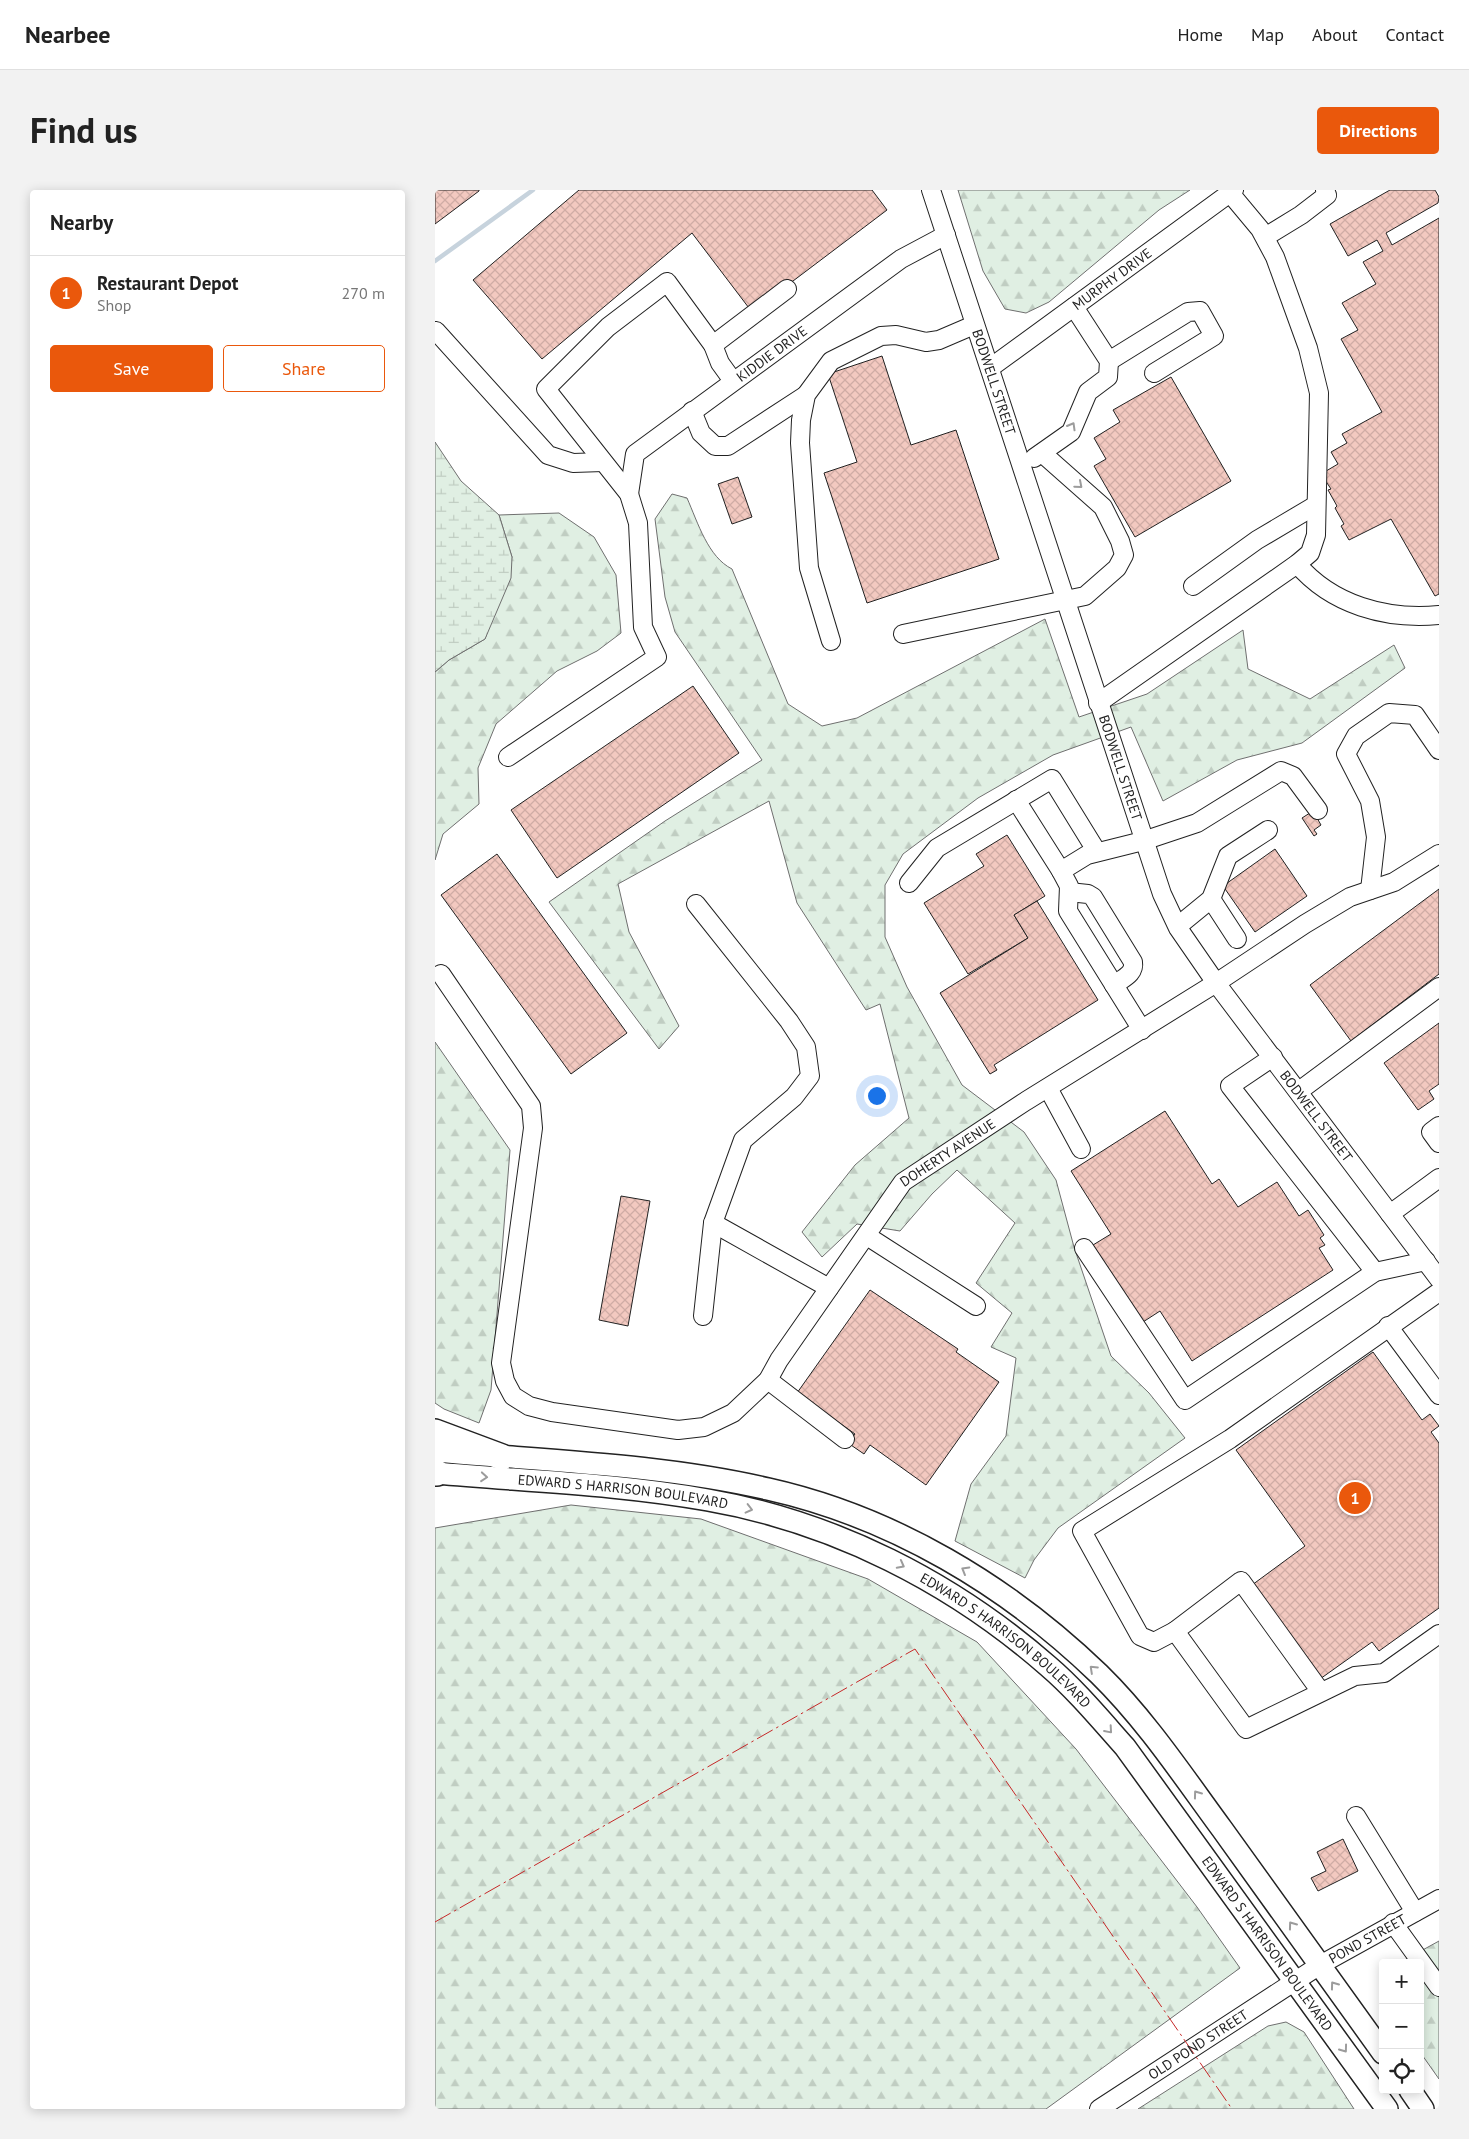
<!DOCTYPE html>
<meta charset="utf-8">
<style>
body{margin:0;font-family:"PT Sans",sans-serif;background:#f2f2f2;color:#222}
.controls{position:absolute;right:15px;bottom:15px;display:grid;overflow:hidden;border-radius:5px;box-shadow:0 2px 12px #0003}
.controls button{width:45px;height:45px;display:grid;place-items:center;padding:0;border:0;border-bottom:1px solid #e0e0e0;background:#fff;color:#222;font:25px sans-serif}
.you{position:absolute;left:441px;top:905px;width:18px;height:18px;margin:-12px;border:4px solid #fff;border-radius:50%;background:#1a73e8;box-shadow:0 0 0 8px #1a73e833}
.badge{display:grid;place-items:center;width:32px;height:32px;border-radius:50%;background:#ea580c;color:#fff;font-size:16px;font-weight:700}
.pin{position:absolute;translate:-50% -50%;border:2px solid #fff;box-shadow:0 1px 5px #0006}
.list{margin:0;padding:0;list-style:none}
h2{display:flex;justify-content:space-between;align-items:center;height:65px;margin:0;padding:0 20px;font-size:21px}
h2 small{font-size:16px;font-weight:400;color:#767676}
.list li{display:grid;grid-template-columns:32px 1fr auto;gap:15px;align-items:center;box-sizing:border-box;height:75px;padding:0 20px;border-top:1px solid #e0e0e0}
.list b{display:block;font-size:19px;white-space:nowrap}
.list p{margin:0;font-size:16px;white-space:nowrap;color:#767676}
.list em{font-size:16px;font-style:normal;color:#767676}
.actions{display:flex;gap:10px;padding:15px 20px}
.actions a{flex:1;padding:11px 0;border:1px solid #ea580c;border-radius:5px;text-align:center;font-size:18px;color:#ea580c}
.actions .main{background:#ea580c;color:#fff}
.icon{flex:none;width:28px;height:28px;fill:none;stroke:currentColor;stroke-width:2;stroke-linecap:round;stroke-linejoin:round}
.map{position:relative;flex:none;width:1004px;height:1919px;overflow:hidden;border-radius:5px}
header{display:flex;align-items:center;gap:30px;box-sizing:border-box;height:70px;padding:0 25px;background:#fff;border-bottom:1px solid #e0e0e0}
header strong{font-size:24px}
nav{display:flex;gap:28px;margin-inline-start:auto;font-size:18px}
.intro{display:flex;align-items:center;justify-content:space-between;box-sizing:border-box;height:120px;padding:0 30px}
h1{margin:0;font-size:35px}
.button{padding:12px 22px;border-radius:5px;background:#ea580c;color:#fff;font-size:18px;font-weight:700}
main{display:flex;gap:30px;padding:0 30px}
aside{flex:1;background:#fff;border-radius:5px;box-shadow:0 2px 12px #0003}
.map>svg:first-child{display:block}
</style>
<header>
<strong>Nearbee</strong>
<nav><a>Home</a><a>Map</a><a>About</a><a>Contact</a></nav>
</header>
<div class="intro"><h1>Find us</h1><a class="button">Directions</a></div>
<main>
<aside>
<h2>Nearby<small></small></h2>
<ul class="list">
<li><span class="badge">1</span><div><b>Restaurant Depot</b><p>Shop</p></div><em>270 m</em></li>
</ul>
<div class="actions"><a class="main">Save</a><a>Share</a></div>
</aside>
<div class="map">
<svg width="1004" height="1919" viewBox="0 0 1004 1919">
<defs>
<pattern id="forest-firs" width="22" height="20" patternUnits="userSpaceOnUse" patternTransform="scale(1.25)"><rect width="22" height="20" fill="#e0efe3"/><path d="M5 1l3.5 6h-7zM16 11l3.5 6h-7z" fill="#c0cdc2"/></pattern>
<pattern id="wetland-marsh" width="20" height="14" patternUnits="userSpaceOnUse" patternTransform="scale(1.25)"><rect width="20" height="14" fill="#e0efe3"/><path d="M1 5h8M5 5V1M11 12h8M15 12V8" fill="none" stroke="#c0cdc2"/></pattern>
<pattern id="building-cross-hatch" width="8" height="8" patternUnits="userSpaceOnUse" patternTransform="scale(1.25)"><rect width="8" height="8" fill="#f3c9c0"/><path d="M0 0l8 8M0 8l8-8" fill="none" stroke="#d0aca5"/></pattern>
</defs>
<rect width="100%" height="100%" fill="#fff"/>
<g fill="url(#forest-firs)" stroke="#6f6f6f">
<polygon points="523,0 755,0 724,20 614,112 591,123 570,119 548,81"/>
<path d="M237 304 252 308C263 333 273 367 297 379L353 514 387 536 422 528 610 429 644 527 712 504 808 440 813 479 875 509 959 455 970 478 867 553 802 570 728 611 696 537 618 565 543 608 468 664 450 695V747L472 797 527 895 589 942 621 990 639 1057 676 1166 714 1203 750 1248 623 1338 599 1370 590 1388 520 1351 536 1294 571 1246 581 1168 556 1157 577 1123 541 1093 580 1033 522 980 497 1004 465 1041 422 1034 387 1067 367 1042 420 975 474 928 445 814 431 820 362 713 334 611 183 694 194 742 244 836 224 859 114 712 230 631 327 570 240 442 230 407 220 329Z"/>
<polygon points="124,323 159,347 181,385 186,443 162,461 122,481 61,534 43,578 44,614 8,644 0,670 0,482 14,470 50,449 77,367 64,325"/>
<polygon points="0,852 75,960 56,1200 44,1233 9,1219 0,1213"/>
<polygon points="136,1315 266,1329 433,1389 542,1452 641,1559 762,1717 805,1778 611,1919 0,1919 0,1338"/>
<polygon points="1004,1751 1004,1889 985,1862 985,1773 964,1773"/>
<polygon points="851,1832 869,1842 919,1919 703,1919 833,1836"/>
</g>
<polygon fill="url(#wetland-marsh)" stroke="#6f6f6f" points="0,252 26,291 64,325 77,367 76,388 50,449 14,470 0,482"/>
<g fill="none" stroke-linecap="round" stroke-linejoin="round">
<polyline stroke="#c7d3dd" stroke-width="4.5" points="0,71 98,0"/>
</g>
<g fill="url(#building-cross-hatch)" stroke="#222">
<polygon points="0,0 44,0 44,1 0,34"/>
<polygon points="144,0 437,0 452,20 317,122 257,43 107,169 38,90"/>
<polygon points="955,0 1000,0 1004,7 1003,13 951,43 957,55 1004,28 1004,404 1000,406 956,329 914,350 906,336 909,334 900,318 902,316 893,300 896,299 886,284 903,274 896,262 912,253 907,244 947,222 906,149 923,140 907,113 941,94 928,72 948,61 942,50 913,66 895,34"/>
<polygon points="447,166 476,255 521,240 564,369 432,413 389,283 422,272 393,184"/>
<polygon points="736,187 796,291 700,347 659,276 671,269 659,248 685,232 678,220"/>
<polygon points="303,287 317,327 297,334 283,294"/>
<polygon points="258,496 304,563 122,688 76,620"/>
<polygon points="878,621 886,635 879,640 882,644 879,646 867,628"/>
<polygon points="572,645 610,706 579,725 593,748 533,784 489,713 549,676 541,664"/>
<polygon points="840,659 872,706 820,742 788,696"/>
<polygon points="62,664 192,843 136,884 6,705"/>
<polygon points="1004,699 1004,784 916,851 875,795"/>
<polygon points="602,711 663,810 559,875 562,880 555,884 505,803 593,748 579,725"/>
<polygon points="1004,833 1004,894 994,901 999,909 983,920 949,873"/>
<polygon points="730,921 777,994 784,989 803,1017 842,992 864,1026 873,1020 889,1045 885,1048 890,1055 884,1058 898,1080 757,1171 725,1121 708,1132 658,1055 676,1044 636,981"/>
<polygon points="186,1006 215,1011 193,1136 164,1130"/>
<polygon points="435,1100 523,1159 521,1162 564,1192 491,1295 435,1255 429,1264 413,1253 420,1244 362,1203"/>
<polygon points="938,1162 987,1230 995,1224 1004,1236 996,1242 1004,1253 1004,1418 944,1461 937,1452 885,1489 817,1395 870,1356 801,1260"/>
<polygon points="908,1649 923,1681 883,1701 876,1688 891,1681 882,1662"/>
</g>
<g fill="none" stroke-linecap="round" stroke-linejoin="round">
<defs>
<g id="minor">
<path id="s1" d="M496 0 727 704 743 738 781 793 1004 1089"/>
<polyline points="830,47 866,25 892,5 890,0"/>
<polyline points="1,141 113,265 138,273 168,272"/>
<polyline points="278,155 352,99"/>
<polyline points="674,171 753,122 765,121 779,146 719,183"/>
<path id="s2" d="M555 178 799 0"/>
<polyline points="257,221 266,243 280,256 293,256 371,205"/>
<polyline points="599,268 636,242 653,202 673,187 674,171 639,117"/>
<path id="s3" d="M194 304 200 264 466 69 511 45"/>
<path d="M862 374C897 415 951 430 1004 425"/>
<polyline points="758,396 822,350 881,315"/>
<polyline points="468,444 650,406 682,378 689,365 685,351 668,317 607,263"/>
<polyline points="396,451 374,378 365,253 366,230 371,205 396,171 446,146 461,145 491,152 504,150 539,135"/>
<polyline points="663,513 862,374 875,363 881,345 884,203 873,158 840,67 825,39 795,3"/>
<polyline points="73,567 222,467 208,437 203,333 194,304 111,199 173,137 232,92 278,155 285,173 298,191"/>
<polyline points="581,610 626,681"/>
<polyline points="474,693 502,658 617,589 662,662"/>
<polyline points="935,700 941,647 935,611 911,564 921,546 954,523 980,525 1004,560"/>
<path d="M634 702 653 704 658 707 698 772C700 784 688 788 679 795"/>
<polyline points="776,709 802,749"/>
<polyline points="261,714 354,831 371,857 375,886 359,907 308,950 278,1033 394,1098"/>
<polyline points="743,736 776,709 793,666 833,640"/>
<path id="s4" d="M6 784 96 916 98 938 66 1173 70 1191 78 1206 94 1216 117 1222 243 1240 269 1237 298 1223 333 1190 344 1170 468 992 591 911 781 793 870 734 915 707 959 692 1004 664"/>
<polyline points="707,840 633,721 634,696 626,681 652,665 708,651 762,633 846,581 858,586 883,620"/>
<polyline points="838,867 795,896 940,1082"/>
<polyline points="613,898 646,959"/>
<polyline points="864,901 1004,797"/>
<polyline points="1004,936 996,942 1004,953"/>
<polyline points="955,1024 1004,988"/>
<polyline points="432,1046 541,1116"/>
<polyline points="649,1058 750,1210 940,1082 991,1071"/>
<polyline points="268,1126 278,1033"/>
<polyline points="953,1136 1004,1205"/>
<polyline points="333,1190 410,1249"/>
<polyline points="740,1441 719,1452 705,1446 647,1341 795,1249 1004,1102"/>
<polyline points="886,1502 806,1391 740,1441 811,1539 920,1486 949,1483 1004,1444"/>
<polyline points="921,1626 980,1722"/>
<polyline points="958,1733 1004,1797"/>
<path id="s5" d="M664 1919 885 1775 1004 1709"/>
</g>
<g id="major">
<path d="M0 1261C111 1271 225 1274 333 1299 458 1327 573 1396 664 1484 711 1530 748 1586 787 1639 841 1713 894 1788 948 1863"/>
<path id="s6" d="M0 1283C90 1291 185 1294 273 1310 399 1332 517 1392 613 1476 641 1500 665 1529 690 1557L952 1919"/>
<polyline points="975,1900 988,1919"/>
</g>
<g id="highway">
<polyline points="0,1242 67,1267"/>
<polyline points="0,1283 2,1283"/>
</g>
</defs>
<use href="#minor" stroke="#222" stroke-width="20"/>
<use href="#major" stroke="#222" stroke-width="24"/>
<use href="#highway" stroke="#222" stroke-width="28"/>
<use href="#minor" stroke="#fff" stroke-width="18"/>
<use href="#major" stroke="#fff" stroke-width="21"/>
<use href="#highway" stroke="#fff" stroke-width="25"/>
<polyline stroke="#c62828" stroke-width="1" stroke-dasharray="18 4 2.5 4" stroke-linecap="butt" points="0,1732 480,1459 797,1919"/>
</g>
<defs><path id="oneway-chevron" d="M-2-3.5L2.5 0L-2 3.5" fill="none" stroke-width="1.6" stroke-linecap="round" stroke-linejoin="round" transform="scale(1.25)"/></defs>
<g stroke="#9c9c9c">
<use href="#oneway-chevron" transform="translate(637 236) rotate(-60)"/>
<use href="#oneway-chevron" transform="translate(644 295) rotate(41)"/>
<use href="#oneway-chevron" transform="translate(49 1287) rotate(5)"/>
<use href="#oneway-chevron" transform="translate(314 1319) rotate(14)"/>
<use href="#oneway-chevron" transform="translate(466 1375) rotate(28)"/>
<use href="#oneway-chevron" transform="translate(530 1380) rotate(-150)"/>
<use href="#oneway-chevron" transform="translate(658 1479) rotate(-137)"/>
<use href="#oneway-chevron" transform="translate(674 1540) rotate(49)"/>
<use href="#oneway-chevron" transform="translate(762 1604) rotate(-126)"/>
<use href="#oneway-chevron" transform="translate(857 1735) rotate(-126)"/>
<use href="#oneway-chevron" transform="translate(899 1795) rotate(-126)"/>
<use href="#oneway-chevron" transform="translate(909 1859) rotate(54)"/>
</g>
<g text-anchor="middle" stroke-width="4" stroke-linejoin="round" paint-order="stroke">
<g font-size="14" fill="#222" stroke="#fff">
<text dy="5" stroke="none"><textPath href="#s2" startOffset="151">MURPHY DRIVE</textPath></text>
<text dy="5" stroke="none"><textPath href="#s3" startOffset="210">KIDDIE DRIVE</textPath></text>
<text dy="5" stroke="none"><textPath href="#s1" startOffset="202">BODWELL STREET</textPath></text>
<text dy="5" stroke="none"><textPath href="#s1" startOffset="608">BODWELL STREET</textPath></text>
<text dy="5" stroke="none"><textPath href="#s1" startOffset="1012">BODWELL STREET</textPath></text>
<text dy="5" stroke="none"><textPath href="#s4" startOffset="1024">DOHERTY AVENUE</textPath></text>
<text dy="5" stroke="none"><textPath href="#s6" startOffset="189">EDWARD S HARRISON BOULEVARD</textPath></text>
<text dy="5" stroke="none"><textPath href="#s6" startOffset="608">EDWARD S HARRISON BOULEVARD</textPath></text>
<text dy="5" stroke="none"><textPath href="#s5" startOffset="318">POND STREET</textPath></text>
<text dy="5" stroke="none"><textPath href="#s6" startOffset="1012">EDWARD S HARRISON BOULEVARD</textPath></text>
<text dy="5" stroke="none"><textPath href="#s5" startOffset="118">OLD POND STREET</textPath></text>
</g>
</g>
</svg>
<div class="controls">
<button>+</button>
<button>−</button>
<button><svg class="icon" aria-label="locate" viewBox="0 0 24 24"><circle cx="12" cy="12" r="6"/><path d="M12 2v4M12 18v4M2 12h4M18 12h4"/></svg></button>
</div>
<div class="you"></div>
<div class="pin badge" style="left:920px;top:1308px">1</div>
</div>
</main>
